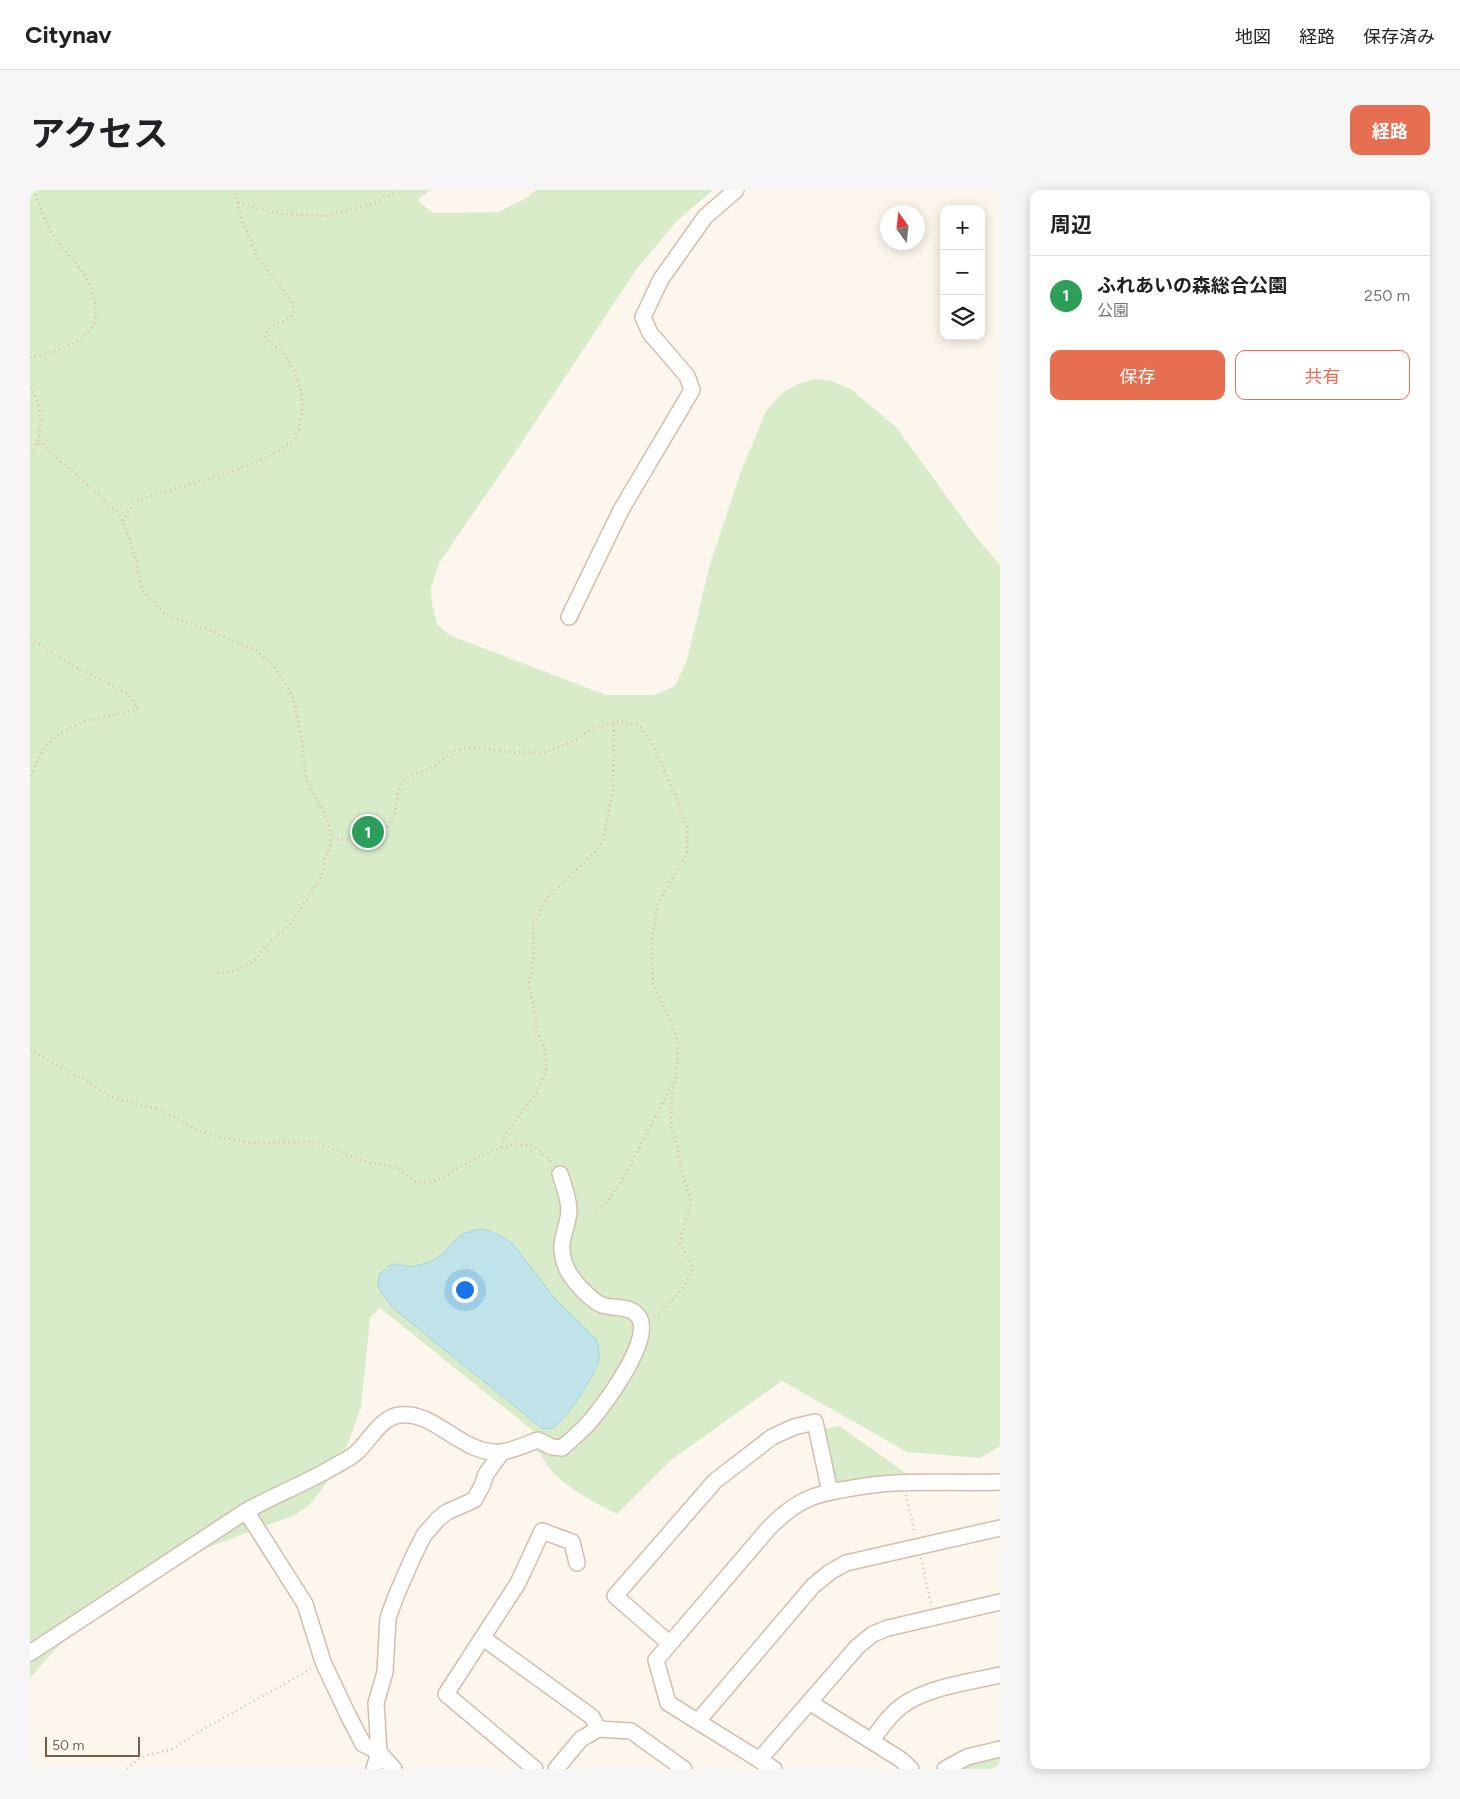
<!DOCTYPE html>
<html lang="ja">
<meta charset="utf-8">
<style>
body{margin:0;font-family:Figtree,"Noto Sans JP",sans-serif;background:#f6f6f6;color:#202124}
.controls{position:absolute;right:15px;top:15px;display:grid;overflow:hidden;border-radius:10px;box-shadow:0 2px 12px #0003}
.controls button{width:45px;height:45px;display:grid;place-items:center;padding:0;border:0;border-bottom:1px solid #e0e0e0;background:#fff;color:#202124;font:25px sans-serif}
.compass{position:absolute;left:850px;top:15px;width:45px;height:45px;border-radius:50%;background:#fff;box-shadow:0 2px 12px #0003;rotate:345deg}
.scale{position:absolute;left:15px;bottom:12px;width:95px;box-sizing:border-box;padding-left:5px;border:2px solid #7a5c4d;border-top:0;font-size:14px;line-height:18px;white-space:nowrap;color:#7a5c4d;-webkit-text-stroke:4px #fffaf3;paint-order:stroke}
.you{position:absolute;left:434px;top:1099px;width:18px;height:18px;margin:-12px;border:4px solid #fff;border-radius:50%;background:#1a73e8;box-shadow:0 0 0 8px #1a73e833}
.badge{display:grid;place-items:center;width:32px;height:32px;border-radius:50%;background:#e76f51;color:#fff;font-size:16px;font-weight:700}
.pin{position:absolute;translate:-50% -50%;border:2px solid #fff;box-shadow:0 1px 5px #0006}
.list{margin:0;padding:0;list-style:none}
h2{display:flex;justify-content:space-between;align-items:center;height:65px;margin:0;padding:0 20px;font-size:21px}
h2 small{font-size:16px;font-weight:400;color:#757577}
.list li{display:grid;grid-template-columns:32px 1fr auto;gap:15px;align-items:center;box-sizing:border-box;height:80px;padding:0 20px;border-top:1px solid #e0e0e0}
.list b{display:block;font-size:19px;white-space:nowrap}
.list p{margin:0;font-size:16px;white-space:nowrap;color:#757577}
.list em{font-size:16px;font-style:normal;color:#757577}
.actions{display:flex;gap:10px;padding:15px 20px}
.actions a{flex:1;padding:11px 0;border:1px solid #e76f51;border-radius:10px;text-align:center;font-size:18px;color:#e76f51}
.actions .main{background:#e76f51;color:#fff}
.icon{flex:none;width:28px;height:28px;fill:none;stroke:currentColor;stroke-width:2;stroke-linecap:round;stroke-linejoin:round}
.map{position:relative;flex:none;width:970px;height:1579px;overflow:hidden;border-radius:10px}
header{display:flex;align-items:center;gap:30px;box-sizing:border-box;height:70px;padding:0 25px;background:#fff;border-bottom:1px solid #e0e0e0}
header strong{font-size:24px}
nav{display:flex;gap:28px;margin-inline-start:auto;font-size:18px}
.intro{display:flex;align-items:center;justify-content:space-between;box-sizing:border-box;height:120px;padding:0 30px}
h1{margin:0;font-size:35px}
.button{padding:12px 22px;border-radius:10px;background:#e76f51;color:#fff;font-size:18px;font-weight:700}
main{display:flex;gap:30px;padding:0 30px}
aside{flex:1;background:#fff;border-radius:10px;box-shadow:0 2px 12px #0003}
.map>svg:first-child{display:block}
</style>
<header>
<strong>Citynav</strong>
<nav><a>地図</a><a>経路</a><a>保存済み</a></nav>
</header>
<div class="intro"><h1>アクセス</h1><a class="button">経路</a></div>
<main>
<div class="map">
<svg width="970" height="1579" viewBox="0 0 970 1579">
<rect width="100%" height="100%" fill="#fdf6ec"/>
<g fill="#d8ecc9">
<path d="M0 0H401L387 10 403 23 468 22 495 9 506 0H683L647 31 608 77 484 264 409 373 401 398 402 413 407 434 419 445 576 505H625L645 496 657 470 680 374 710 284 736 221 752 203 768 194 785 189 802 191 821 199 867 238 946 347 970 375V1256L950 1268 877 1262 752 1191 641 1270 587 1324C562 1311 521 1291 511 1264L507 1262 508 1258 506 1243 350 1118 340 1128 331 1218 312 1269 292 1299 280 1314 267 1324 163 1363 76 1408 25 1460 0 1488Z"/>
<polygon points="809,1236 880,1286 856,1286 806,1293 794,1239"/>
<polygon points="970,1567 970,1579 932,1579 939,1575"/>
</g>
<path fill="#bfe3e8" stroke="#a5d3da" d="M450 1039C463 1041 472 1046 483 1054L525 1109 567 1150C569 1158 570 1165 568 1173 563 1188 537 1228 524 1237 520 1239 517 1239 513 1239L364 1119 353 1105 348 1096 349 1085 358 1076 368 1074 381 1077 400 1072 414 1063 427 1048 434 1043Z"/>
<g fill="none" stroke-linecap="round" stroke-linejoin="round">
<defs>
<g id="street">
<polyline points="539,427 591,320 662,200 657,186 620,143 613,127 631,89 675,27 706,0"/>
<polyline points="216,1321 275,1414 293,1472 318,1525 333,1554 349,1562 364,1579"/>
<polyline points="453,1448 562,1527 568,1539"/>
<polyline points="639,1453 585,1406 685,1291 742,1247 764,1237 785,1232 800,1302"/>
<path d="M0 1463 216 1321C245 1305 276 1293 305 1276 312 1272 321 1268 327 1262 340 1250 351 1227 370 1225 405 1220 432 1266 472 1262 484 1260 497 1254 508 1250L522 1257 532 1258C542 1249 553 1240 562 1229 576 1212 625 1147 608 1126 600 1115 584 1119 572 1115 561 1111 540 1088 536 1077 526 1052 537 1043 539 1021 539 1009 534 996 530 984"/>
<polyline points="779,1512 870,1569 881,1579"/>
<polyline points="668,1531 783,1396 800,1382 816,1373 970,1338"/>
<path d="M842 1550C851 1538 860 1524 873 1515 898 1497 940 1492 970 1485"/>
<polyline points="729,1570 828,1456 843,1444 858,1438 970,1412"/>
<polyline points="344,1579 349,1562 346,1513 355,1482 358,1428 366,1406 383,1367 394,1345 408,1329 417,1322 444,1310 452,1296 456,1284 472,1262"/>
<polyline points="505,1579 416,1504 488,1393 512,1341 542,1352 547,1373"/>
<polyline points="526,1579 551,1549 568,1539 601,1541 654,1579"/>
<path d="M744 1579 638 1513 626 1470 739 1338C750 1327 762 1316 776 1310 788 1304 803 1301 817 1299 870 1288 917 1294 970 1292"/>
<polyline points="915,1579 937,1567 970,1559"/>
</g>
</defs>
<use href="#street" stroke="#d1beb0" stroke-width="18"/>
<g stroke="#d9b8a5" stroke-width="2.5" stroke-dasharray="1 4" stroke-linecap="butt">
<polyline points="208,13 250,24 296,26 342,14 370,0"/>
<path d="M0 168C27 161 73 151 65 113 63 104 61 96 56 88 48 74 37 64 28 52 16 38 10 17 4 0"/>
<path d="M0 197C14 219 14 245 0 266"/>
<polyline points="8,254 14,254 17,259 89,323 99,347 107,373 112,400 136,425 176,439 227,461 245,478 260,501 264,510 272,551 276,589 298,631 301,643 300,658 295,669 292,686 261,733 235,757 224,771 205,781 184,784"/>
<path d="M93 331 102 315 110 309C140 300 251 272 265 247 272 234 274 215 271 202 268 188 260 171 251 161 245 155 237 152 235 145 241 133 255 133 264 124L263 113 227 66 213 34 204 0"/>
<polyline points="0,449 40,474 98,504 108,518 107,520 52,532 35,540 14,557 0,587"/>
<path d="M302 649 334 650 346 647 354 643 365 623 368 604 370 596 374 590 406 575 422 561 440 558 459 559 478 562 514 563 547 549 561 539 590 531 610 536 620 550 633 577 652 622 657 637V663L628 713 622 749 623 795 641 831 648 852 647 879 642 905 641 936 648 958 650 975 661 1011 650 1053C653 1062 662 1068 662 1077 663 1091 634 1121 622 1128"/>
<polyline points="0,860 60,893 80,907 132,920 167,940 188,947 224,953 283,952 340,973 368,978 384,991 392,993 403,991 417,985 430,977 456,963 485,954 503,956 509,960 523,973"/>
<polyline points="471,957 476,943 506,904 516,882 516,866 513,853 506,841 506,827 499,795 504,764 503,735 517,708 566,661 573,651 583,598 584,533"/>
<polyline points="567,1019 577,1012 595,985 642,895"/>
<polyline points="876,1305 885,1344"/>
<polyline points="891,1368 901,1414"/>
<polyline points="97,1579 106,1571 118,1565 143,1559 170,1541 281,1479"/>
</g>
<use href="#street" stroke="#fff" stroke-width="15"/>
</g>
</svg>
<div class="controls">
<button>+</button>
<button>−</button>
<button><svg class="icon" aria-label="layers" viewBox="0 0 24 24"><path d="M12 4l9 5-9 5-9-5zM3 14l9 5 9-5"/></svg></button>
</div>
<svg class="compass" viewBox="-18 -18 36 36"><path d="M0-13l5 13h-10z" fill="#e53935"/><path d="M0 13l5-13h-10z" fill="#757577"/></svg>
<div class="scale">50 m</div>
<div class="you"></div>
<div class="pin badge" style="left:338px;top:642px;background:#2e9e5b">1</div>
</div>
<aside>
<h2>周辺<small></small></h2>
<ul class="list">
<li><span class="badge" style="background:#2e9e5b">1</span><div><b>ふれあいの森総合公園</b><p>公園</p></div><em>250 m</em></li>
</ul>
<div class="actions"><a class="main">保存</a><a>共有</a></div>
</aside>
</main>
